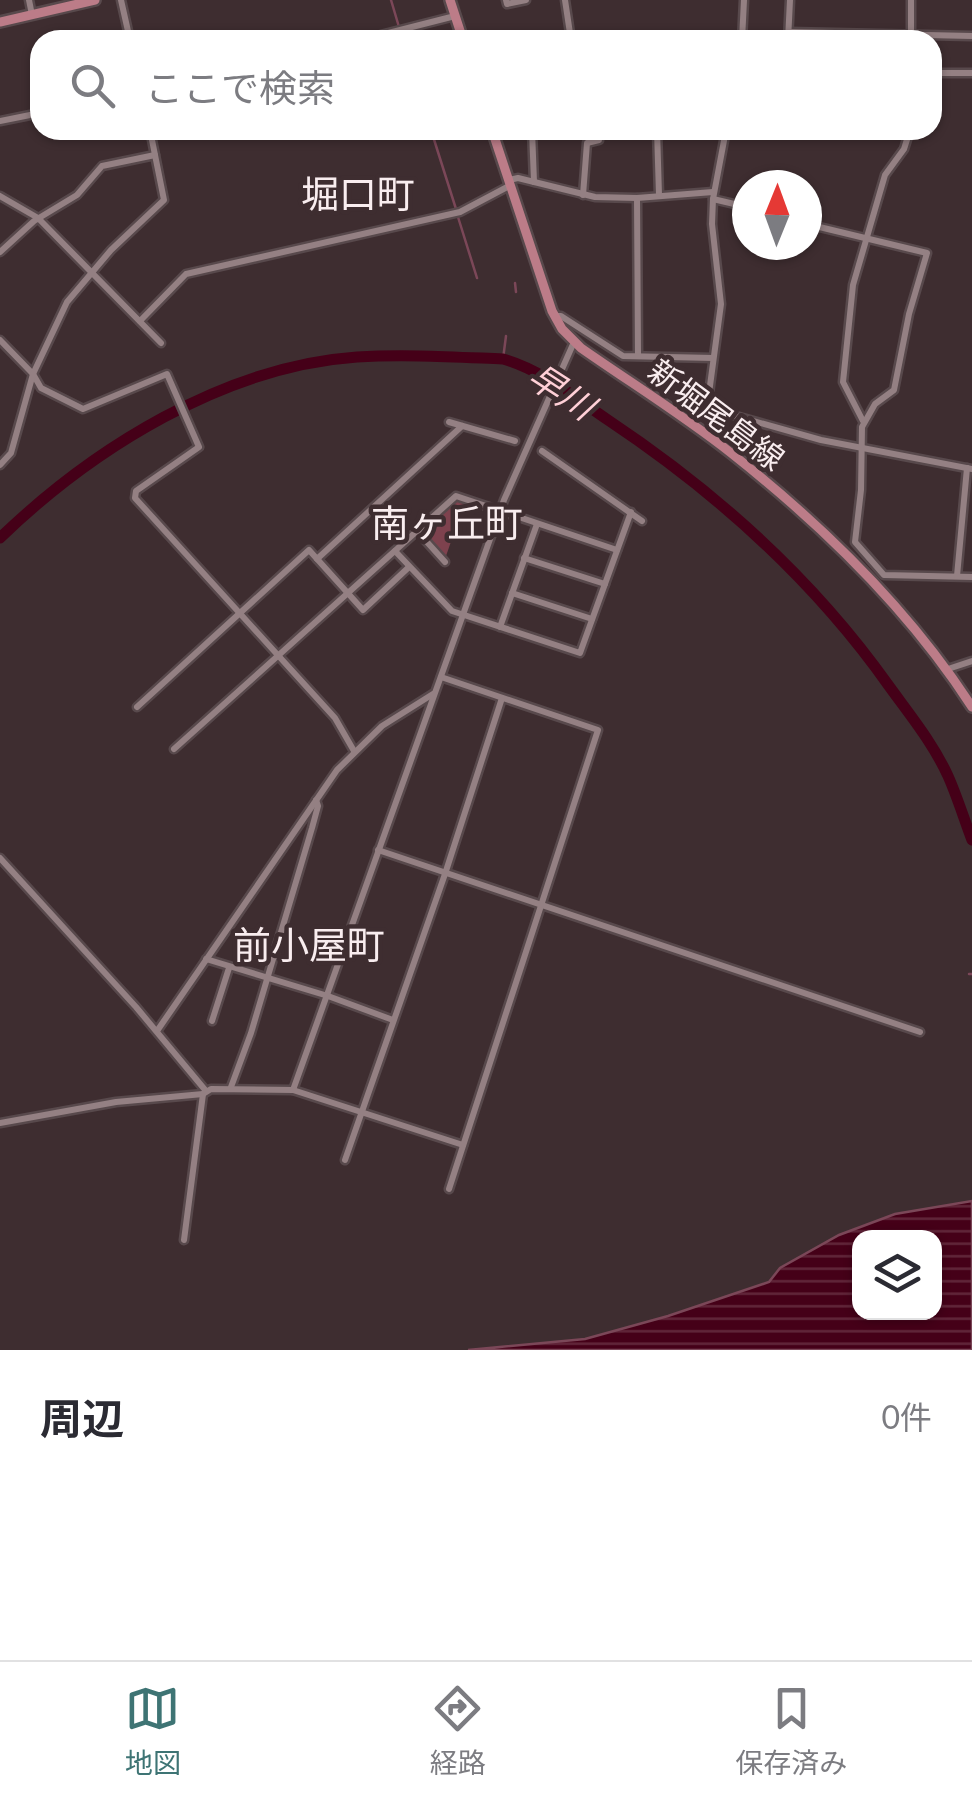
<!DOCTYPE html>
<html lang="ja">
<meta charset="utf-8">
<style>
body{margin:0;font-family:Lato,"Noto Sans JP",sans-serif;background:#f2f2f3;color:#2b2b33}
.controls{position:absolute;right:30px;bottom:30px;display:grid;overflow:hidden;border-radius:20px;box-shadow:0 2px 8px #0004}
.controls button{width:90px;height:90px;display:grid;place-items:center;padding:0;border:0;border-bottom:2px solid #e1e1e2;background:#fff;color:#2b2b33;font:50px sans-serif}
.compass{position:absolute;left:732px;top:170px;width:90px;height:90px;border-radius:50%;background:#fff;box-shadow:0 2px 8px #0004;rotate:1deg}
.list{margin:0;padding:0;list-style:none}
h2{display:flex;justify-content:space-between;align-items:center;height:130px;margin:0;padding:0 40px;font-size:42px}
h2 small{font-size:32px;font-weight:400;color:#7c7c81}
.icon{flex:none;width:55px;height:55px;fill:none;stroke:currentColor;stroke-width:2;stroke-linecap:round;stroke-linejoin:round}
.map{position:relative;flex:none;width:972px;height:1350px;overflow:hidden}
.search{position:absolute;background:#fff;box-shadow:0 2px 8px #0004;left:30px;right:30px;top:30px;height:110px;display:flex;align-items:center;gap:25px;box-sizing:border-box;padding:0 35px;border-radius:30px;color:#7c7c81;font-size:38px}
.sheet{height:310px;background:#fff}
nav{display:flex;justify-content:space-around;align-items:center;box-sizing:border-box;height:140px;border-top:2px solid #e1e1e2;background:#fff;font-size:28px;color:#7c7c81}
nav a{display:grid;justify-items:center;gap:5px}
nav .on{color:#3e7474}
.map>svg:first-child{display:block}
</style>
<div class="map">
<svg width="972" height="1350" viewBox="0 0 972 1350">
<defs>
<pattern id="park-tufts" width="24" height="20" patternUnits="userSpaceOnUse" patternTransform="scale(2.5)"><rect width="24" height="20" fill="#7e424e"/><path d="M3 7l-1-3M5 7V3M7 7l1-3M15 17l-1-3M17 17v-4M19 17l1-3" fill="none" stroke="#915e68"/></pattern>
<pattern id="water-rules" width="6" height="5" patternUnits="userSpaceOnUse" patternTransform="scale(2.5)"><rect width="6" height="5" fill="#450018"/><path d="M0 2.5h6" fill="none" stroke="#61263a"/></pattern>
</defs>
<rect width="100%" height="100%" fill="#3e2d30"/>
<polygon fill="url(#park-tufts)" points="458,500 464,504 446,556 442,556 422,532"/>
<path fill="url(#water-rules)" stroke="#7b4758" stroke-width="2.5" fill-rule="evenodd" d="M972 1201V1350H468L585 1339 668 1316 769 1282 780 1268 839 1235 895 1214ZM860 1238H934V1312H860Z"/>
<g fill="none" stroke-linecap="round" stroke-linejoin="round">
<g stroke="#7b4758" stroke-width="2.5">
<polyline points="391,0 399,27"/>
<polyline points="402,36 403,40"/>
<polyline points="431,130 456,209"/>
<polyline points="458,217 477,278"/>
<polyline points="515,283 516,292"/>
<polyline points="503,359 506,336"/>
<polyline points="969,974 972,974"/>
</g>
<path stroke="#450018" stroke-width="11" d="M0 538C93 448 225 366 357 357 405 354 454 357 503 359 542 370 574 397 608 420 716 492 814 580 889 686 910 715 933 743 948 776 957 796 964 819 972 840"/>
<defs>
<g id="minor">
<polyline points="29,0 32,15"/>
<polyline points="121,0 130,40"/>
<polyline points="506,0 507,4 526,0"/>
<polyline points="565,0 571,40"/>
<polyline points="911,0 911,39"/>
<polyline points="789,32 972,36"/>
<polyline points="361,40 455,16"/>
<polyline points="742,40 744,0"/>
<polyline points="788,40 790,0"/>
<polyline points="932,73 972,73"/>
<polyline points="0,121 40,113"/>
<polyline points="532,130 534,182"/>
<polyline points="657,130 659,195"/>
<polyline points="726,130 713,199 712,224 721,304 707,408 821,440 972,469"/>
<polyline points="509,180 518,178 595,197 637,198 713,192"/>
<polyline points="583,195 587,143 599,140 599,130"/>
<polyline points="0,196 38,218 161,343"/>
<polyline points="637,198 638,355"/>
<polyline points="713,199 747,207"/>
<polyline points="807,224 927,253 909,314 894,390 875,404 862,427 861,490 855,542 884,575 972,577"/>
<polyline points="0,252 34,221 77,195 102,166 155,155"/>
<polyline points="554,316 561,316 623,356 713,358"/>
<polyline points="140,321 186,274 460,212 511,185"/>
<polyline points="0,340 33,374 41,388 83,409 167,374 199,447 136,491 135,498 335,718 354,751"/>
<polyline points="863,421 843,382 853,285 885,175 904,149 910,130"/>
<polyline points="449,422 515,441"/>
<polyline points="542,451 642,521"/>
<polyline points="0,465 11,453 33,374 67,302 111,250 164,200 150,130"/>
<polyline points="417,531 445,562"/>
<polyline points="395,551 452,611 580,653 631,512"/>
<polyline points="524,558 605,584"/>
<polyline points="317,559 462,426"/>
<polyline points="957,576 967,468"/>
<polyline points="512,593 592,619"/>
<polyline points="500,627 537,524"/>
<polyline points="948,669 972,661"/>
<polyline points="441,677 598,730 449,1189"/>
<polyline points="137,707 309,550 363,610 409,567"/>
<polyline points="174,749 456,496 617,550"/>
<polyline points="378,850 920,1032"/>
<polyline points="0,858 136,1007 206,1091"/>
<polyline points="206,959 328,996 393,1020"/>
<polyline points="212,1021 229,968"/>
<polyline points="157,1031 337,770 382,726 433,694"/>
<polyline points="231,1087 251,1033 312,828 318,806 316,800"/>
<polyline points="293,1090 504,500 574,342"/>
<polyline points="0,1123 116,1102 203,1094"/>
<polyline points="345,1160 445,874 502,698"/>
<polyline points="184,1240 203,1094 211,1089 293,1090 463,1145"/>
</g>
<g id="major">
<polyline points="450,0 463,40"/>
<polyline points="0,22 95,0"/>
<path d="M492 130 552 311 562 329 581 348C631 383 683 415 731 453 821 524 910 611 972 707"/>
</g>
</defs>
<use href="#minor" stroke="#58494c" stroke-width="11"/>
<use href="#major" stroke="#58494c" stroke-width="14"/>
<use href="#minor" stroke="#948083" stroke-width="6"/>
<use href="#major" stroke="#bc7c88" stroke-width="9"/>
</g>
<g text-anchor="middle" stroke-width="9" stroke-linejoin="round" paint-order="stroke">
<g font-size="32" fill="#f9edef" stroke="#3e2d30">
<text transform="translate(716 415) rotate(37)" y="11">新堀尾島線</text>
</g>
<g font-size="35" font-style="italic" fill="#ffd0d7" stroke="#3e2d30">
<text transform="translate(561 392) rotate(33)" y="12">早川</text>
</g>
<g font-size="38" fill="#f9edef" stroke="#3e2d30">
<text x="358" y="208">堀口町</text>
<text x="447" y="537">南ヶ丘町</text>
<text x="309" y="959">前小屋町</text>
</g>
</g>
</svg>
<div class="controls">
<button><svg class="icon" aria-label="layers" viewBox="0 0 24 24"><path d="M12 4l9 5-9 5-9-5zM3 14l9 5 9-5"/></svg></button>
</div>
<svg class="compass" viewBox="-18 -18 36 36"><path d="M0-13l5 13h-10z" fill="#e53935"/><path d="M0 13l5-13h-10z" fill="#7c7c81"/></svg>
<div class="search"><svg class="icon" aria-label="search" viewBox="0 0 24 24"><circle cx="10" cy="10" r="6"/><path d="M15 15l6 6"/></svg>ここで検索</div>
</div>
<section class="sheet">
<h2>周辺<small>0件</small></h2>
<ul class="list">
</ul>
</section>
<nav>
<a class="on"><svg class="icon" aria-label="map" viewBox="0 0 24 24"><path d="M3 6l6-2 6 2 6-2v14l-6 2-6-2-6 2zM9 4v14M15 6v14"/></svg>地図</a>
<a><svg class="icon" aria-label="directions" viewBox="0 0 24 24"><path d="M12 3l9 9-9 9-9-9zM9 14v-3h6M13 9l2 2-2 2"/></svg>経路</a>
<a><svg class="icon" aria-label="saved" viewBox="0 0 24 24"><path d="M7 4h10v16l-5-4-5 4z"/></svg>保存済み</a>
</nav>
